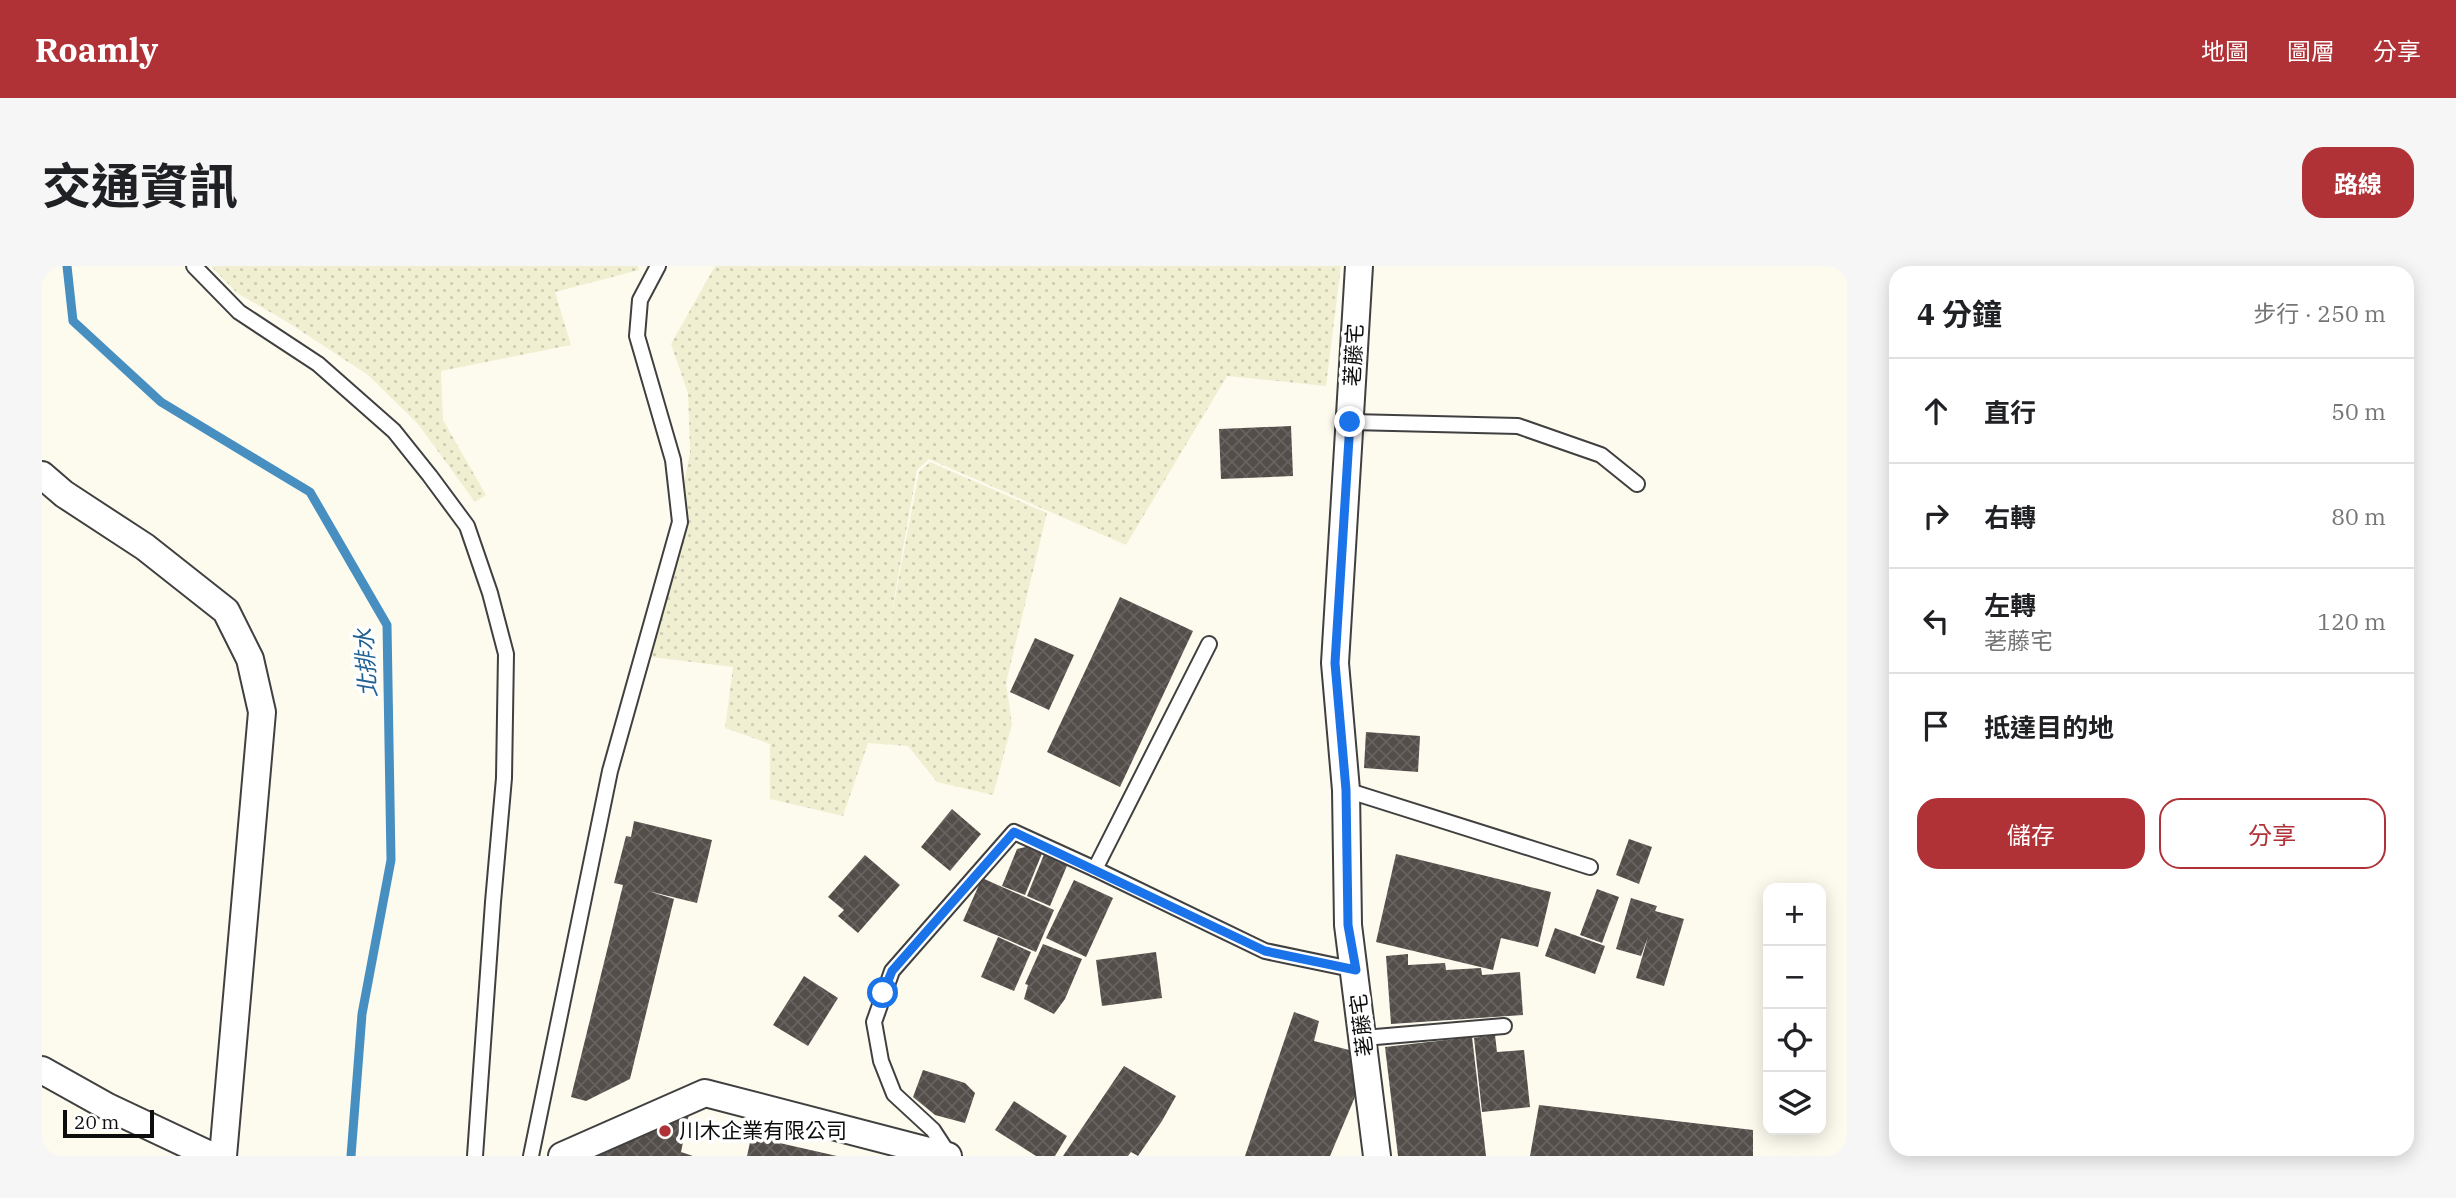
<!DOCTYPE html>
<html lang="zh-TW">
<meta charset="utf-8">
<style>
body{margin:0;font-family:"IBM Plex Serif","Noto Sans TC",serif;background:#f6f6f6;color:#202124}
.controls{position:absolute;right:21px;bottom:21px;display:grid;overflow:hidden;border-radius:14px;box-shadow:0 4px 18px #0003}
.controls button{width:63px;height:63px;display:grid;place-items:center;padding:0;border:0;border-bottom:2px solid #e0e0e0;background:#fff;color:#202124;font:35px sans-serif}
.scale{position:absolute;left:21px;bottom:18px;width:91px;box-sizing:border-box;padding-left:7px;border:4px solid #0d0d0d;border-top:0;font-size:19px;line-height:24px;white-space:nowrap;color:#0d0d0d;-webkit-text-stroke:5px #fff;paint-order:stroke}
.stop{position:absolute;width:21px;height:21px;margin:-16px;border:5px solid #1a73e8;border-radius:50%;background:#fff}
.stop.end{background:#1a73e8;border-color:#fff;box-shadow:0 2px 7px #0008}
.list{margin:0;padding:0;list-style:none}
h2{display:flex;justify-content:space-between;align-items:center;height:91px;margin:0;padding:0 28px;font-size:30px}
h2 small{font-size:23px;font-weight:400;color:#757577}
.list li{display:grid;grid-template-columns:46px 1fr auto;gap:21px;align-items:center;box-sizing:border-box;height:105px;padding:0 28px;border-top:2px solid #e0e0e0}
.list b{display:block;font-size:26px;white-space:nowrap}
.list p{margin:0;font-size:23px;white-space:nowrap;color:#757577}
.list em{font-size:23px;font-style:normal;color:#757577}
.actions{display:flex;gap:14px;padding:21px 28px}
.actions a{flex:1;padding:16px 0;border:2px solid #b03237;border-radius:21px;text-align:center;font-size:24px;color:#b03237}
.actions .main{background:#b03237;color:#fff}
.icon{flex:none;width:38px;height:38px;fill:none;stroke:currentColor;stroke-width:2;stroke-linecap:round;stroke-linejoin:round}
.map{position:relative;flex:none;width:1805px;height:890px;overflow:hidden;border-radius:21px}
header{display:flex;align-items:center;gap:42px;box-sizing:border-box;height:98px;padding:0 35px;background:#b03237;color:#fff}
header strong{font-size:33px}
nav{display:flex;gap:38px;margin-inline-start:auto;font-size:24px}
.intro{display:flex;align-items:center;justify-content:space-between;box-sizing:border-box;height:168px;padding:0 42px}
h1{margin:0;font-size:49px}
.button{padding:18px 32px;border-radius:21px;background:#b03237;color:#fff;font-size:24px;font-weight:700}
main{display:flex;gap:42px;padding:0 42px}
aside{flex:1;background:#fff;border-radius:21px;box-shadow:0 4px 18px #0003}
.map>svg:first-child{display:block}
</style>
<header>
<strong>Roamly</strong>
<nav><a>地圖</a><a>圖層</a><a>分享</a></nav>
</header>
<div class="intro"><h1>交通資訊</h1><a class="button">路線</a></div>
<main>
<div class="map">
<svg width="1805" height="890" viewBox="0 0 1805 890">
<defs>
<pattern id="farmland-dots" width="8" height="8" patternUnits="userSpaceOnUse" patternTransform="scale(1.75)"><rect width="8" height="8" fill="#f1efd1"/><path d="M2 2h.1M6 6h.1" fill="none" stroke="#cdccb2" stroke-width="1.8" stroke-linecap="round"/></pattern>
<pattern id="building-cross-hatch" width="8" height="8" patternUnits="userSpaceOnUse" patternTransform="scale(1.75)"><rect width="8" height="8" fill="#544e4a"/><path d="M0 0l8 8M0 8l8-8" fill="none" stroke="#686360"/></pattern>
</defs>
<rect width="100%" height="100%" fill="#fdfbee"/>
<g fill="url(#farmland-dots)">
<polygon points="169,0 596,0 597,4 513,26 529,79 399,105 401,154 444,229 433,236 376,158 326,109 247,57 195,27"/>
<polygon points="673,0 1299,0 1284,120 1185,110 1084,279 887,193 875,204 844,379 877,206 888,196 1005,247 964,417 970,458 951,529 895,516 866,480 826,477 801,550 728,533 728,478 683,462 691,401 609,391 648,186 646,127 629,78"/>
</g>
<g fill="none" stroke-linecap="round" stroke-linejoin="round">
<polyline stroke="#468fc0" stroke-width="9" points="25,0 31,55 119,136 268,226 345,359 349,594 320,748 309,890"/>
</g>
<g fill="url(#building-cross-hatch)">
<polygon points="1249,160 1251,210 1179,213 1177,163"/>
<polygon points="1078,331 1151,365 1078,521 1005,486"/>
<polygon points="993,372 1032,389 1007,444 968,426"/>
<polygon points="1324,466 1378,470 1376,506 1322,502"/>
<polygon points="910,543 939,568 908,605 879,581"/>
<polygon points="592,555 670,574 655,637 606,625 632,633 588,813 544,835 529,831 581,619 572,617 584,570 589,571"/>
<polygon points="1587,573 1610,581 1597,618 1574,609"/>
<polygon points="988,580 1001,585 983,629 960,620 975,583"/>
<polygon points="1003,586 1027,595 1008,640 985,630"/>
<polygon points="1354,588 1509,626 1496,681 1459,672 1451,704 1334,676"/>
<polygon points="823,589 858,619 816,667 796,650 802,644 786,631"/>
<polygon points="940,612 1012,644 994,686 921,655"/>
<polygon points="1032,614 1071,632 1044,691 1004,672"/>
<polygon points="1555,623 1577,631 1560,677 1538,669"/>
<polygon points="1589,632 1615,640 1613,645 1642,653 1622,720 1594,712 1606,671 1599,690 1574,683"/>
<polygon points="1513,662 1563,680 1553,708 1503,690"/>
<polygon points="956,671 989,686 972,725 939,711"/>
<polygon points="1001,678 1040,693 1023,733 1012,748 982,733 986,719 983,718"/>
<polygon points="1114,686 1120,732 1060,740 1054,694"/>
<polygon points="1366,688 1366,699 1403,697 1404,704 1439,702 1440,709 1478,706 1481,749 1349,758 1344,690"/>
<polygon points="762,710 796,732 766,780 731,759"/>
<polygon points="1252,746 1277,755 1272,775 1311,785 1313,831 1288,890 1203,890"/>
<polygon points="1453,769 1455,786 1482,784 1488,841 1440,846 1432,772"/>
<polygon points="1430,771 1444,890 1356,890 1343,781"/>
<polygon points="1082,800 1134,830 1120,855 1096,890 1089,886 1086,890 1021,890"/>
<polygon points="881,804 923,817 933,827 923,857 893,849 871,831"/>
<polygon points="972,835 1025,870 1013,890 994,890 953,864"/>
<polygon points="1497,839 1711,864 1711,890 1488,890"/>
<polygon points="648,843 639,886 651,890 547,890"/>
<polygon points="713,854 737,859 733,876 795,890 705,890"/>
</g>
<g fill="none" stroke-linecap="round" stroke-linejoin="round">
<defs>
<g id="service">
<polyline points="152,0 197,46 276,98 352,165 388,210 425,260 448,327 464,388 462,512 451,636 433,890"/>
<polyline points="1309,156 1476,160 1559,189 1595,218"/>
<polyline points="1304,524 1548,601"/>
<polyline points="1053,603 1167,378"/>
<polyline points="1322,772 1462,760"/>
<polyline points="489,890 568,505 638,256 631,194 595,70 598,34 616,0"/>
<polyline points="908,890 891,864 852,828 839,795 832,756 850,705 972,566 1053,603 1223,685 1314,704"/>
</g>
<g id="minor">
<polyline points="1317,0 1293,397 1304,524 1306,659 1335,890"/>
<polyline points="0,209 22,228 103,281 184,345 208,393 220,446 181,890"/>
<polyline points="0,804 66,841 170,890"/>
<polyline points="520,890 663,827 906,890"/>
</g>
</defs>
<use href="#service" stroke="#404040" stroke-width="18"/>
<use href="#minor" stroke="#404040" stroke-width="30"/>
<use href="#service" stroke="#fff" stroke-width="14"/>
<use href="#minor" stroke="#fff" stroke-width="26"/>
</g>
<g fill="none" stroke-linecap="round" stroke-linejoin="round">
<polyline stroke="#1a73e8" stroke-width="9" points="841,727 850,705 972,566 1223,685 1314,704 1306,659 1304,524 1293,397 1308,156"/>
</g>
<circle fill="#b03237" stroke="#fff" stroke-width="2.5" cx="623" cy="865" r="7"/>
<g text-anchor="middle" stroke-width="7" stroke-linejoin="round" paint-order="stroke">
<g font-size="21" fill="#0d0d0d" stroke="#fff">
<text transform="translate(1312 89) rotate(-87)" y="7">荖藤宅</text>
<text transform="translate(1320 759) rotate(-97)" y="7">荖藤宅</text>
</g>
<g font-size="21" fill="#0d0d0d" stroke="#fff" text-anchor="start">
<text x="637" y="872">川木企業有限公司</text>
</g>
<g font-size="23" font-style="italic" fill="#226193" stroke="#fff">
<text transform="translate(324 397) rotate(-94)" y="8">北排水</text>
</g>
</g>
</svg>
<div class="controls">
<button>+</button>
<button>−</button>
<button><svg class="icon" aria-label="locate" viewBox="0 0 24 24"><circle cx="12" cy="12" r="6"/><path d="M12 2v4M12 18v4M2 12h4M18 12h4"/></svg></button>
<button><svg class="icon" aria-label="layers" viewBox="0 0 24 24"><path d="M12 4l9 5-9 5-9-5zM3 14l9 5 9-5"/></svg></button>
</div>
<div class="scale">20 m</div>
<div class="stop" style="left:841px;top:727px"></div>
<div class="stop end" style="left:1308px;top:156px"></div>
</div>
<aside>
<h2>4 分鐘<small>步行 · 250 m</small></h2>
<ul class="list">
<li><svg class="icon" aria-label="ahead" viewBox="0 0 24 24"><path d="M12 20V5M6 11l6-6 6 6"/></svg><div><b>直行</b></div><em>50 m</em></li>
<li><svg class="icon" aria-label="right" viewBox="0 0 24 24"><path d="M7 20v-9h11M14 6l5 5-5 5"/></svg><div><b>右轉</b></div><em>80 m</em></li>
<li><svg class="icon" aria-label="left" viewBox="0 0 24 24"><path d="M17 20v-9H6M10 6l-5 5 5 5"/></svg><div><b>左轉</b><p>荖藤宅</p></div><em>120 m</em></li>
<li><svg class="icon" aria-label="arrive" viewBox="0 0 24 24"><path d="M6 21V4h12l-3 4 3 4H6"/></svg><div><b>抵達目的地</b></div></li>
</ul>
<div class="actions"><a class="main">儲存</a><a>分享</a></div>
</aside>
</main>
